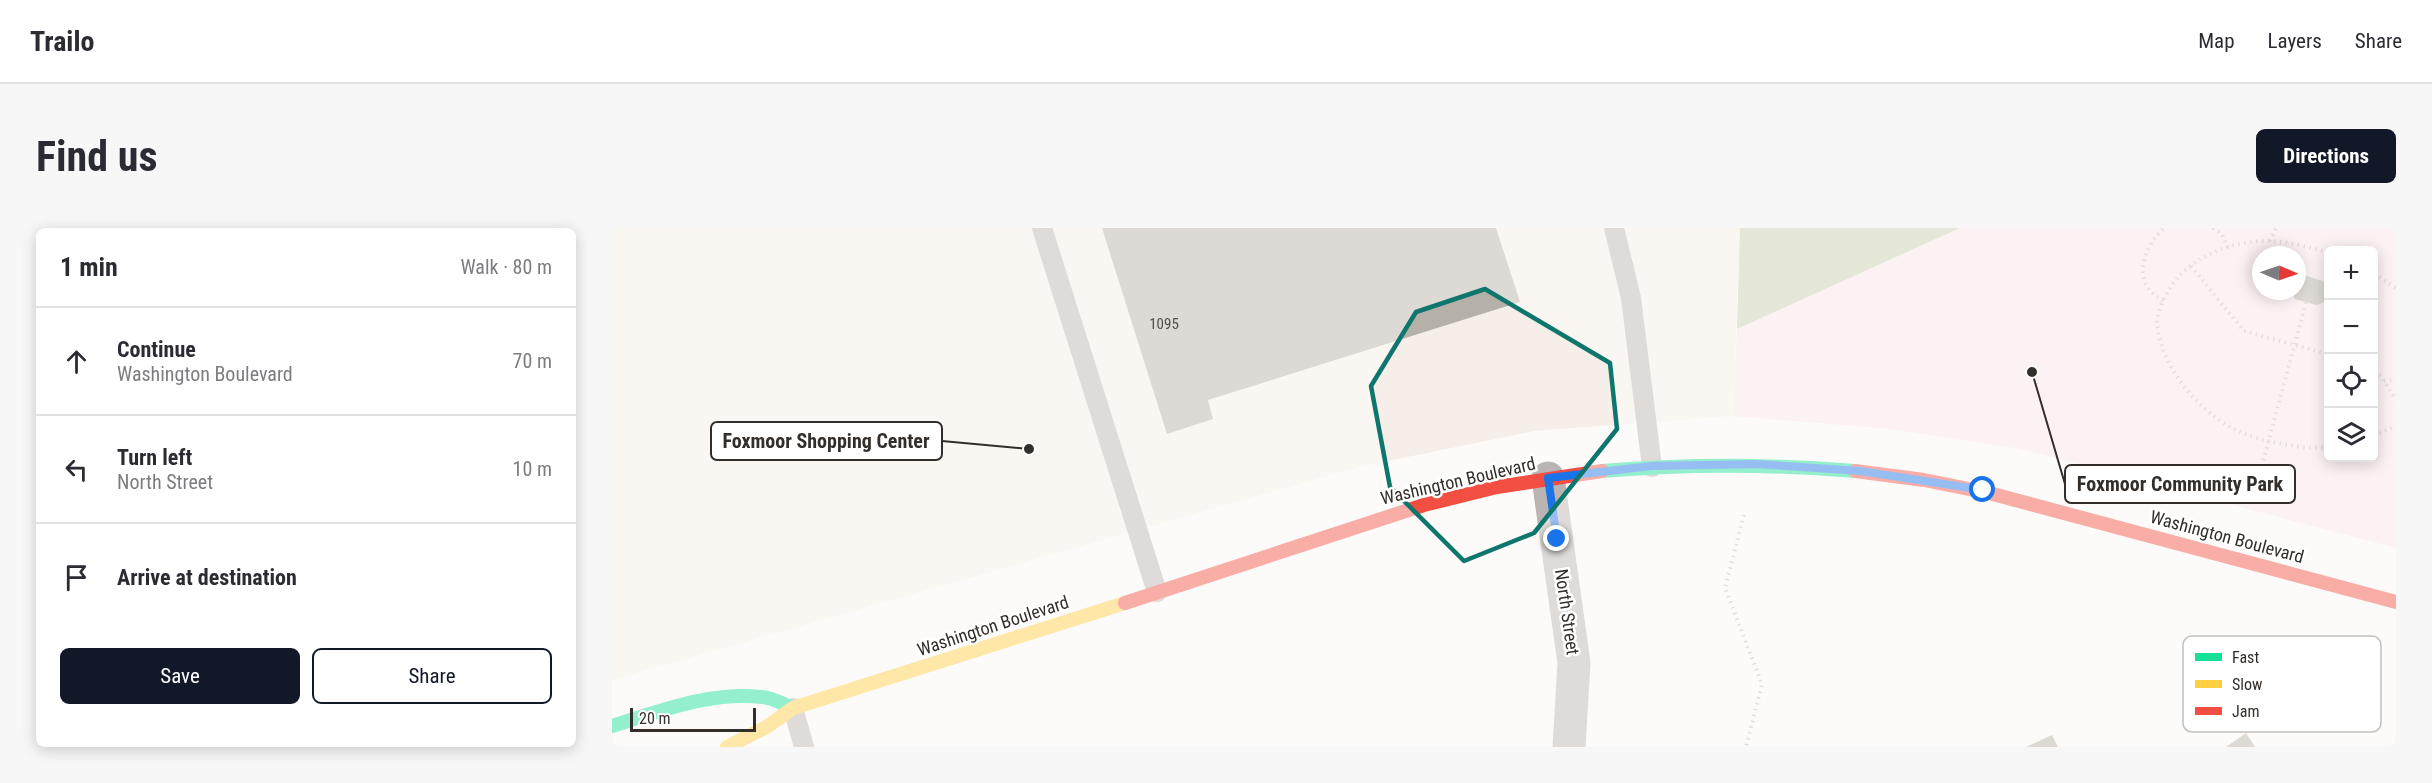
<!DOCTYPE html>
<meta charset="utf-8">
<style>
body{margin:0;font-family:"Roboto Condensed",sans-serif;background:#f7f7f7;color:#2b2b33}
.controls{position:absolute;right:18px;top:18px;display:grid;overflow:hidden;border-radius:9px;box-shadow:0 3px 15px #0003}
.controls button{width:54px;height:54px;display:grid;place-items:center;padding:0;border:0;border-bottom:2px solid #e1e1e2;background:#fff;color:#2b2b33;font:30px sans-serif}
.compass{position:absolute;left:1640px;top:18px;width:54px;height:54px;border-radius:50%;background:#fff;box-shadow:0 3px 15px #0003;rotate:92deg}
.scale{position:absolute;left:18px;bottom:15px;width:126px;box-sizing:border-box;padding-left:6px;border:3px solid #332e2a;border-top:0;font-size:16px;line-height:21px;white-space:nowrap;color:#332e2a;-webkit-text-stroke:4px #fff;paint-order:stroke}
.stop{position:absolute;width:18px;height:18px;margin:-14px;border:4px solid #1a73e8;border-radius:50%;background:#fff}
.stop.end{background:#1a73e8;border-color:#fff;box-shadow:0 2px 6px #0008}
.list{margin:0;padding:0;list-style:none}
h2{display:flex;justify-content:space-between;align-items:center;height:78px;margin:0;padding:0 24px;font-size:26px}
h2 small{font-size:20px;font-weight:400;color:#7c7c81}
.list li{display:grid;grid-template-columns:39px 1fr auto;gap:18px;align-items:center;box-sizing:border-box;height:108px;padding:0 24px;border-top:2px solid #e1e1e2}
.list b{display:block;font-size:22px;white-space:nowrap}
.list p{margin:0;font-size:20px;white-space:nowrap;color:#7c7c81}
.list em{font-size:20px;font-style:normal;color:#7c7c81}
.actions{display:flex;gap:12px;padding:18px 24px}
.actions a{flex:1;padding:14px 0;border:2px solid #111827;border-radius:9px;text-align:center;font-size:21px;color:#111827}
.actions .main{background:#111827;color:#fff}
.icon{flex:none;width:33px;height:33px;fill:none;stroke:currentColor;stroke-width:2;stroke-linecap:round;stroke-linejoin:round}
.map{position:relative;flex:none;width:1784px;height:519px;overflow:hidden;border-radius:9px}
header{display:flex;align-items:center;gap:36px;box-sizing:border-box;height:84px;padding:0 30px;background:#fff;border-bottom:2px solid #e1e1e2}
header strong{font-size:28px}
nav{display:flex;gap:33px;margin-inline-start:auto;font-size:21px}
.intro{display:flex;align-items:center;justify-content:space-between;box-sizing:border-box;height:144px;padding:0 36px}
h1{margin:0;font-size:42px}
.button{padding:15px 27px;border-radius:9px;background:#111827;color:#fff;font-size:21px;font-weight:700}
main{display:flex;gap:36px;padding:0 36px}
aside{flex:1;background:#fff;border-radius:9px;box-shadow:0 3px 15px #0003}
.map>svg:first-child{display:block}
</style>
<header>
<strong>Trailo</strong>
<nav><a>Map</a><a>Layers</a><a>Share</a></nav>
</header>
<div class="intro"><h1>Find us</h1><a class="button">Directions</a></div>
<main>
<aside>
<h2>1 min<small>Walk · 80 m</small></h2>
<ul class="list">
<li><svg class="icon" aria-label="ahead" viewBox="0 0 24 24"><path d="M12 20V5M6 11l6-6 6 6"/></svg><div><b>Continue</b><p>Washington Boulevard</p></div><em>70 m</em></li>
<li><svg class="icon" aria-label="left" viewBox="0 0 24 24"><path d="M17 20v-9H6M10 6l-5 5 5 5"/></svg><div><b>Turn left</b><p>North Street</p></div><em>10 m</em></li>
<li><svg class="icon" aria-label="arrive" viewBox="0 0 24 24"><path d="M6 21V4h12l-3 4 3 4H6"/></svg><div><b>Arrive at destination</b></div></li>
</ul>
<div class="actions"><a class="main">Save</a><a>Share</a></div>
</aside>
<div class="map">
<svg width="1784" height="519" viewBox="0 0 1784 519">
<rect width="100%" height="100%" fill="#fdfbfa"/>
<polygon fill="#f6efe9" points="0,0 1128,0 1121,188 923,203 747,239 0,452"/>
<path fill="#fce6ea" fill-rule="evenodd" d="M1348 0H1784V320L1409 221 1278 201 1121 188 1125 101ZM1716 22H1762V230H1716ZM1649 27H1685V63H1649Z"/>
<polygon fill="#c7cfb1" points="1128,0 1348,0 1125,101"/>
<g fill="#b5b1a9">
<polygon points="490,0 884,0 908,74 596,172 601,191 555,206"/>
<polygon points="1688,46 1711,53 1716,62 1714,73 1705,77 1683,71 1678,63 1685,63 1685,48"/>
<polygon points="1634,505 1643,519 1614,519"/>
<polygon points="1440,507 1446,519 1414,519"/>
</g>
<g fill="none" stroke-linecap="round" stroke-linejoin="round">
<g stroke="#c1bcba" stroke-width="4" stroke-dasharray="1.5 4.5" stroke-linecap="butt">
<polyline points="1601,0 1610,6 1616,20"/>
<polyline points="1658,13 1664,0"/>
<path d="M1716 25C1698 19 1678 14 1659 13 1623 11 1574 30 1557 62 1551 72 1545 85 1545 96 1549 138 1584 180 1620 200 1637 209 1657 214 1676 217 1689 219 1703 221 1716 219"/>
<polyline points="1579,38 1632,103 1716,126"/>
<polyline points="1762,46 1784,60"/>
<path d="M1551 73C1546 69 1539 65 1536 60 1523 42 1537 11 1553 0"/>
<polyline points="1762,144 1769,148 1784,172"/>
<polyline points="1772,153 1784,151"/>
<polyline points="1762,208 1784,198"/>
<polyline points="1642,267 1694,74"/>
<polyline points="1132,287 1113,360 1150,456 1134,519"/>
</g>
<g stroke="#bab4b2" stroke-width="20">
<polyline points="430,0 545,364"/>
<polyline points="1002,0 1019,70 1040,239"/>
<polyline points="181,480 192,519"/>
</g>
<polyline stroke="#bab4b2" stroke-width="33" points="936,250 962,435 957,519"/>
<g stroke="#16e098" stroke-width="14">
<path d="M990 243C1075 236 1158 236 1243 243"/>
<path d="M0 498C48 483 99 463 150 469 161 470 171 476 181 480"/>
</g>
<polyline stroke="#ffcf43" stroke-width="14" points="115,519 156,498 181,480 513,375"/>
<g stroke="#f24e42" stroke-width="14">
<polyline points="1243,243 1312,252 1377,265 1784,374"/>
<polyline points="513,375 812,277 885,259 990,243"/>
</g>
</g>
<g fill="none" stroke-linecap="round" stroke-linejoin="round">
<polyline stroke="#1a73e8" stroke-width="8" points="945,311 936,250 1040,238 1144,236 1248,243 1371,262"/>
</g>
<path d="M0 0H1784V519H0ZM873 61 998 135 1005 201 922 305 852 333 778 259 759 158 804 84Z" fill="#fdfbfa" fill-opacity=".55" fill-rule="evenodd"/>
<path fill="none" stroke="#0f766e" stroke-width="4.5" stroke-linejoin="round" d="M873 61 998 135 1005 201 922 305 852 333 778 259 759 158 804 84Z"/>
<g text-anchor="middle" stroke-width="5" stroke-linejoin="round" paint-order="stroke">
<g font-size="15" fill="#544f4a">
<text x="552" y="101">1095</text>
</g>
<g font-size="18" fill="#332e2a" stroke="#fff">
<text transform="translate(846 253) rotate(-13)" y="6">Washington Boulevard</text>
<text transform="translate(1615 309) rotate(15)" y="6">Washington Boulevard</text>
<text transform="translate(955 384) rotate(82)" y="6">North Street</text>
<text transform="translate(381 398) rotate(-18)" y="6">Washington Boulevard</text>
</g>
</g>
<rect x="1571" y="408" width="198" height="96" rx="9" fill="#fff" stroke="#c2c0bf" stroke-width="1.5"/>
<rect x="1583" y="425" width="27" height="8" fill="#16e098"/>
<rect x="1583" y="452" width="27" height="8" fill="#ffcf43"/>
<rect x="1583" y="479" width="27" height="8" fill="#f24e42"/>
<g font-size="16" fill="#332e2a">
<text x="1620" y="435">Fast</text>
<text x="1620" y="462">Slow</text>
<text x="1620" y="489">Jam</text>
</g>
<path fill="none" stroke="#332e2a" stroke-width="2" d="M417 221L330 213M1420 144L1453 256"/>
<g fill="#332e2a" stroke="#fff" stroke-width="2">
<circle cx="417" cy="221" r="6"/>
<circle cx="1420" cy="144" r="6"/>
</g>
<g fill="#fff" stroke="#332e2a" stroke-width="2">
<rect x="99" y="194" width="231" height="38" rx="6"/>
<rect x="1453" y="237" width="230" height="38" rx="6"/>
</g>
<g font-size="20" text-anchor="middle" font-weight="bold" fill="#332e2a">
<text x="214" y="220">Foxmoor Shopping Center</text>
<text x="1568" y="263">Foxmoor Community Park</text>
</g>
</svg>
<div class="controls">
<button>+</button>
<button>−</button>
<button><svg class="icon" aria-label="locate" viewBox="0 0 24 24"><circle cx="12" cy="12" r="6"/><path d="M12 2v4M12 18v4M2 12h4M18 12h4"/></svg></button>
<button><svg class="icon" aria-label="layers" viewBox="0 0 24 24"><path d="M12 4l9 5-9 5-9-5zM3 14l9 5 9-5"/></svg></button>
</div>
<svg class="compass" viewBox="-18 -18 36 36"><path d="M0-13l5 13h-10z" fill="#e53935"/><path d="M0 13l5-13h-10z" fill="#7c7c81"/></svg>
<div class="scale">20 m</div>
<div class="stop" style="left:1371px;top:262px"></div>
<div class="stop end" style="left:945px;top:311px"></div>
</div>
</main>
